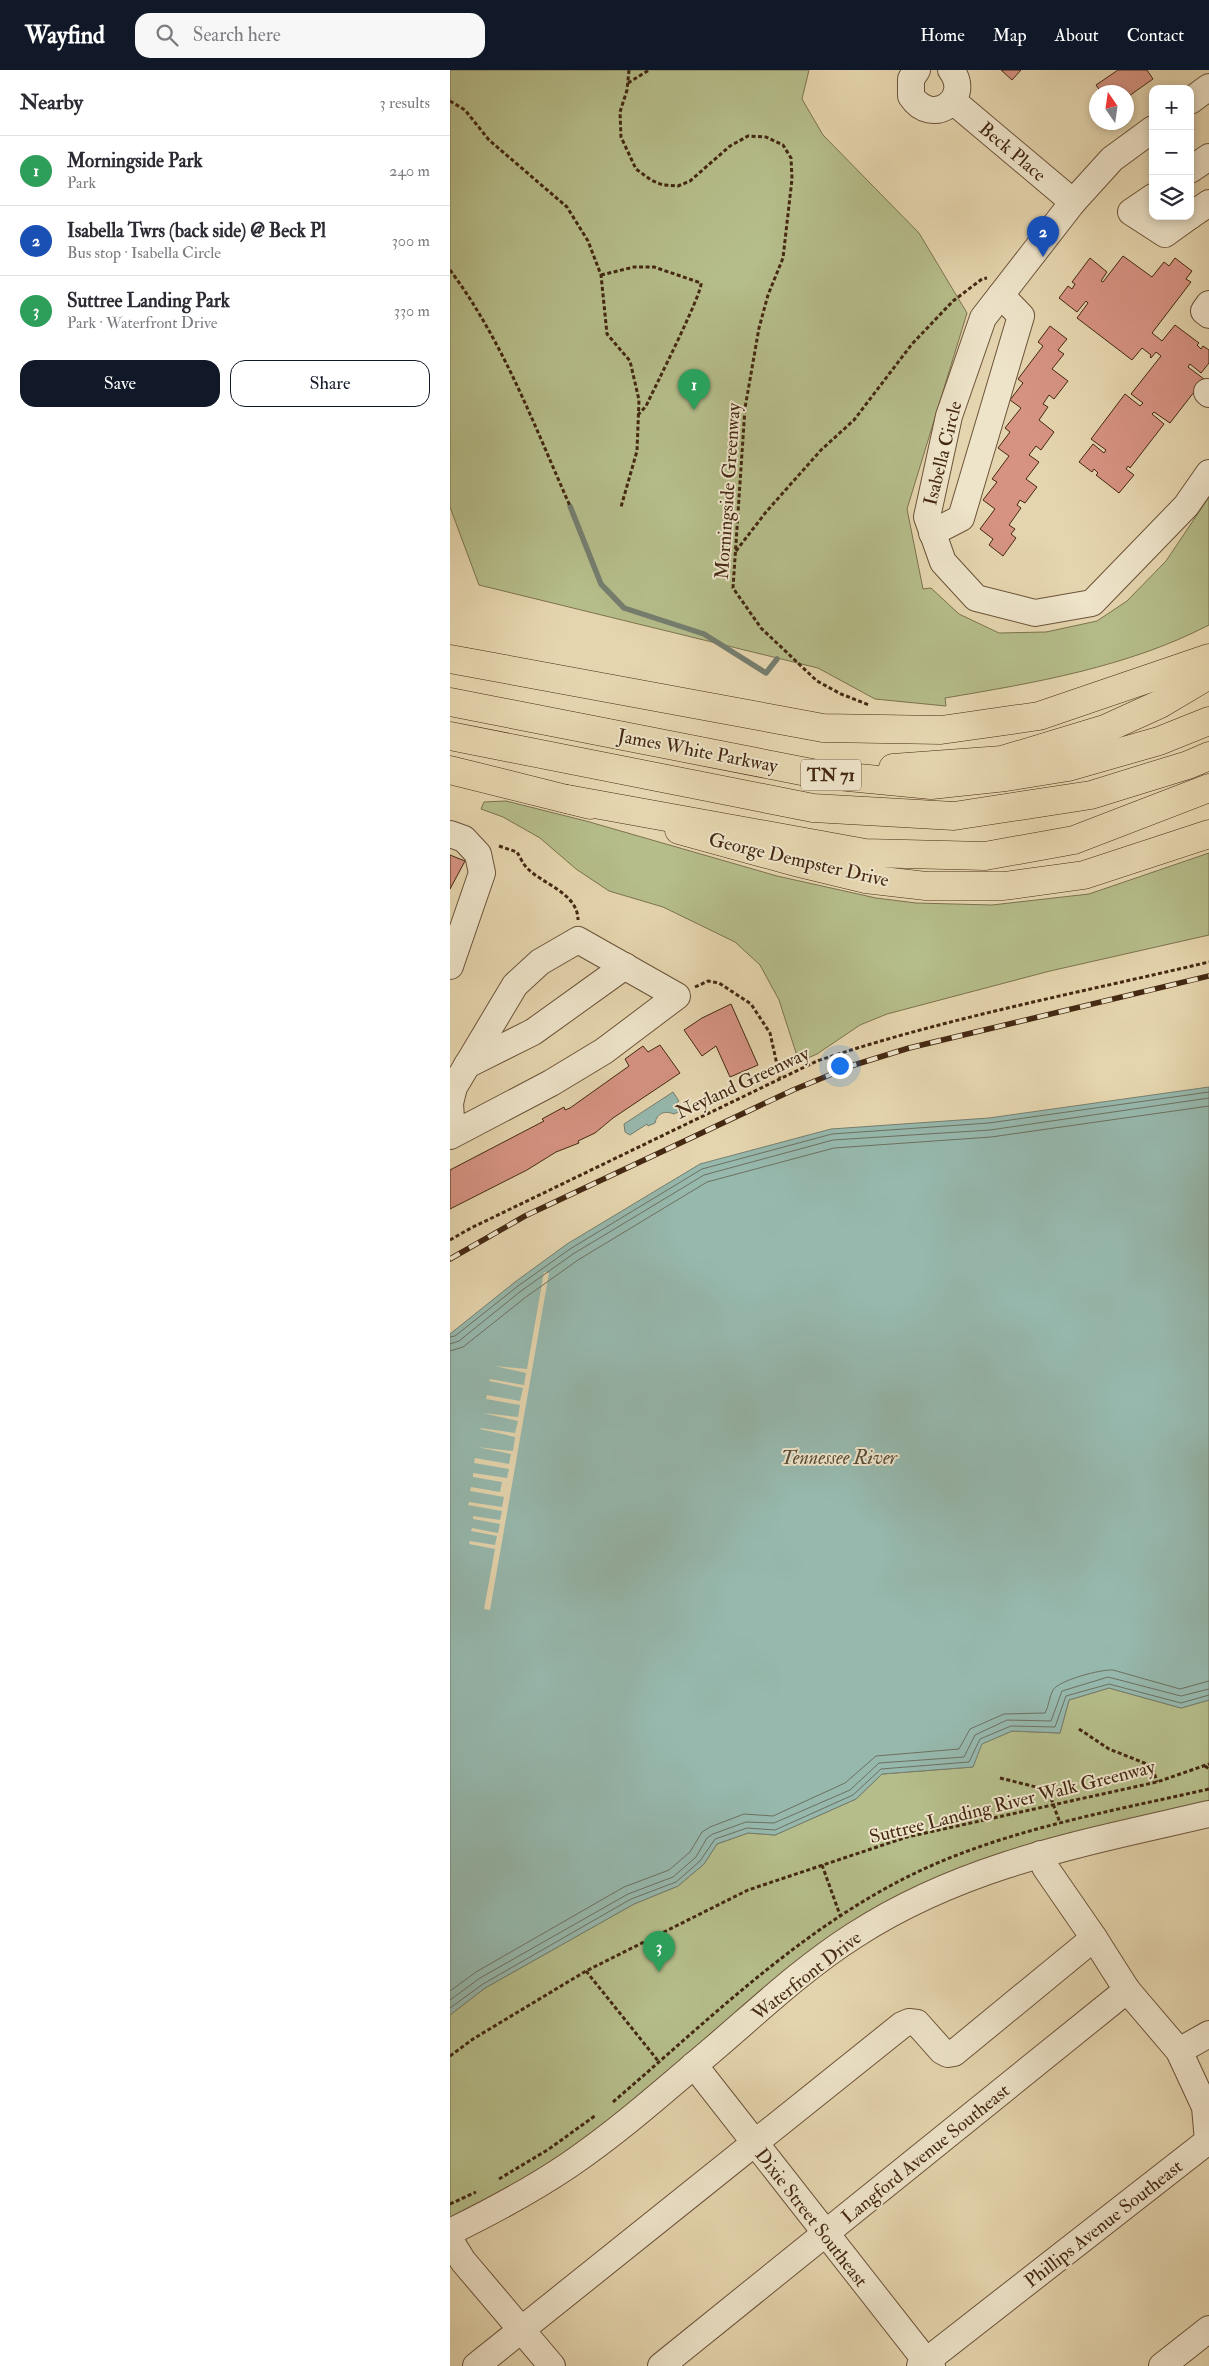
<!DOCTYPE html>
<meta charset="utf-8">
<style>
body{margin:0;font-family:"IM FELL Double Pica",serif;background:#f7f7f7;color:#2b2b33}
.controls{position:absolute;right:15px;top:15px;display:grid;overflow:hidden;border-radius:10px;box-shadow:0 2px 8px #0003}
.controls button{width:45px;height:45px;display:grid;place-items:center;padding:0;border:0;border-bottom:1px solid #e1e1e2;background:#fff;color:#2b2b33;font:25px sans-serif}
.compass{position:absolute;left:639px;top:15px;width:45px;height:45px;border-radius:50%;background:#fff;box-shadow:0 2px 8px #0003;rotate:347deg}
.you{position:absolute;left:389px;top:995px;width:18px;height:18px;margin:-12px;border:4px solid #fff;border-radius:50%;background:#1a73e8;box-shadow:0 0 0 8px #1a73e833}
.badge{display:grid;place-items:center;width:32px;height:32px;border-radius:50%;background:#111827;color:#fff;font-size:16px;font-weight:700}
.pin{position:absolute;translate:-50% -41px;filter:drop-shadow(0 1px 2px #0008)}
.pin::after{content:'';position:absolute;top:26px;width:18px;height:15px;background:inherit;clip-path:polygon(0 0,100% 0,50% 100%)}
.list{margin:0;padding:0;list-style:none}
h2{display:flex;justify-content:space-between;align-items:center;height:65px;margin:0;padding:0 20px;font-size:21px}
h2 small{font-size:16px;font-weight:400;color:#7c7c81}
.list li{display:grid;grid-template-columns:32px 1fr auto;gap:15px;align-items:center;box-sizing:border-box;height:70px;padding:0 20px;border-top:1px solid #e1e1e2}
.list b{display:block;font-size:19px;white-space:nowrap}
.list p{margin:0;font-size:16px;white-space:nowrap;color:#7c7c81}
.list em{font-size:16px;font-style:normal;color:#7c7c81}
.actions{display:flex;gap:10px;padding:15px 20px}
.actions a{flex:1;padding:11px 0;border:1px solid #111827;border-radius:15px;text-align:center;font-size:18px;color:#111827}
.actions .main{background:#111827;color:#fff}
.icon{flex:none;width:28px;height:28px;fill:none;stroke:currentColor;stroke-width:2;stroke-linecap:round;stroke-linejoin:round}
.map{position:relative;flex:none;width:759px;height:2296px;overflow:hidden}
header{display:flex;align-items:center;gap:30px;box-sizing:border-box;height:70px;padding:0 25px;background:#111827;color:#fff}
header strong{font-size:24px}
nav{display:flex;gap:28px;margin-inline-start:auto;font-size:18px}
.search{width:350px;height:45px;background:#f7f7f7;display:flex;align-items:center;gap:12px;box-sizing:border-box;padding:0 18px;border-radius:15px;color:#7c7c81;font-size:19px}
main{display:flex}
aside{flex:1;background:#fff}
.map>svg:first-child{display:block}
</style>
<header>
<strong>Wayfind</strong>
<div class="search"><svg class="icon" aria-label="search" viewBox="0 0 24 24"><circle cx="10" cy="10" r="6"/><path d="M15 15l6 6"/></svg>Search here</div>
<nav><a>Home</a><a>Map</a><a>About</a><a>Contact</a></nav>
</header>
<main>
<aside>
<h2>Nearby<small>3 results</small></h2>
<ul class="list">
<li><span class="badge" style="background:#2e9e5b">1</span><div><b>Morningside Park</b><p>Park</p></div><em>240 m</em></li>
<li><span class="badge" style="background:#1a4fb4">2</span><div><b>Isabella Twrs (back side) @ Beck Pl</b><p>Bus stop · Isabella Circle</p></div><em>300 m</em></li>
<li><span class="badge" style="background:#2e9e5b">3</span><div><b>Suttree Landing Park</b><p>Park · Waterfront Drive</p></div><em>330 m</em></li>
</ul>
<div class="actions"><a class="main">Save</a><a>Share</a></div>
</aside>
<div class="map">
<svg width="759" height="2296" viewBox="0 0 759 2296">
<rect width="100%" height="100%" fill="#e5d5ae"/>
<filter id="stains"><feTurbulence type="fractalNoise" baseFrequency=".004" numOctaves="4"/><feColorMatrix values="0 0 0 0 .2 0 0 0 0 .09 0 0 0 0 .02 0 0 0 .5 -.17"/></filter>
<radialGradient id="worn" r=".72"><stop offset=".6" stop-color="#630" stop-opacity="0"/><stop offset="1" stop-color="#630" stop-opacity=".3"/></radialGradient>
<g fill="#b5bd8a" stroke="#7c724e">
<path d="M0 0H359L352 29 373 65 469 163 517 243 457 439 473 519 481 518 509 544 549 563 596 562 647 551 677 531 716 491 759 427V555C678 597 584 613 495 628L496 636 425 629 368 598 29 515 0 437Z"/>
<polygon points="56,731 136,751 327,806 426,828 466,833 542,835 639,824 759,783 759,865 600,901 437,944 410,955 367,984 349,992 329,930 310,895 285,872 213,837 159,821 126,799 90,768 53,747 31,739 34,732"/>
<polygon points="659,1618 731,1638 759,1630 759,1744 467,1829 225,2011 0,2162 0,1945 35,1918 184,1834 228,1816 254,1794 267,1774 298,1763 325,1765 406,1729 432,1704 523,1697 531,1674 562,1661 610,1663 619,1630"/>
</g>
<g fill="#96b8ad" stroke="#757e6f">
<polygon points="759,1017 759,1630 731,1638 659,1618 619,1630 610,1663 562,1661 532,1674 523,1697 432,1704 406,1729 325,1765 298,1763 267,1774 254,1794 228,1816 184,1834 35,1918 0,1945 0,1264 65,1212 117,1174 250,1094 381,1059 539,1048"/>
<path d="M223 1022 229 1031 227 1032 232 1040 224 1044C215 1040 207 1043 205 1053L198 1056 197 1054 180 1065 175 1062 174 1054Z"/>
</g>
<polygon fill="#e5d5ae" points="94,1202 99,1203 40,1540 34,1539 45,1479 19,1474 20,1471 45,1475 47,1466 21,1461 22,1458 48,1463 50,1454 23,1449 23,1446 50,1450 52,1441 18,1435 19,1432 52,1437 54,1427 20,1421 21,1417 50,1422 52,1412 23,1407 23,1403 57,1408 59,1399 24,1393 25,1388 59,1394 61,1384 27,1377 63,1381 65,1367 30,1359 31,1358 65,1363 68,1351 32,1343 68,1347 70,1335 36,1329 37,1325 70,1331 73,1318 39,1311 40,1309 74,1315 76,1303 45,1296 77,1299"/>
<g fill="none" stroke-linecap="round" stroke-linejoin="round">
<g stroke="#6d7060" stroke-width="1">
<polyline points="0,1267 5,1266 68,1216 120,1179 252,1099 382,1064 539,1053 759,1022"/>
<polyline points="0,1274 9,1271 71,1221 123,1184 254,1105 383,1070 540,1060 759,1028"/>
<polyline points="0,1281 13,1277 76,1227 128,1190 257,1112 384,1078 541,1067 759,1036"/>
<path d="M0 1921 26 1902 174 1817 219 1800 240 1782 252 1762 260 1757 294 1744 323 1746 395 1713 426 1686 509 1679 520 1659 554 1644 595 1643C599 1636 599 1627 603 1620 609 1610 652 1599 663 1600L730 1619 759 1611"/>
<polyline points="0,1930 30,1908 178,1824 223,1807 246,1787 257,1768 263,1764 296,1752 324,1753 400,1720 429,1693 514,1687 525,1665 557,1650 601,1651 612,1621 658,1607 731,1626 759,1619"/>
<polyline points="0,1938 33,1914 181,1829 226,1812 250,1791 265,1769 297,1758 325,1760 403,1725 431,1699 519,1692 530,1669 561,1656 605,1657 616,1626 659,1614 731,1633 759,1625"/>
</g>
<polyline stroke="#757e6f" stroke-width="5.5" points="120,436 151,514 174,538 254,564 316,603 327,589"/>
</g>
<g fill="#d69382" stroke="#442812">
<polygon points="551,0 571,0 562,10"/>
<polygon points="668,0 697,0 703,9 676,28 676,22 651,22 646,15"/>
<polygon points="673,186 702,207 714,192 719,196 725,188 742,201 736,209 741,212 702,263 712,271 725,255 749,273 747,275 751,279 753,276 759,280 759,293 751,303 740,294 738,297 754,309 720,353 704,342 702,344 714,354 680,398 678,396 676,399 684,405 669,423 646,405 648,403 644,399 642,402 629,392 643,374 654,383 656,380 641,369 675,324 690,336 693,333 681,324 711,286 706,282 701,288 700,287 701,285 692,278 682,290 627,248 638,233 636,231 627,242 609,228 618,216 622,219 625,214 622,212 640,188 657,202 651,211 653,212"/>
<polygon points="600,256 617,269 608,280 614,284 602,299 618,311 604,329 599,325 593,334 598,337 589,350 604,362 591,380 586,376 579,385 589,392 576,409 587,417 575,433 570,430 567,435 571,438 559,455 565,459 561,464 566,468 553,486 539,475 543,469 530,459 545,439 533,430 547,412 542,409 559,386 548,378 560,362 555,358 571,338 560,330 573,313 568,309 593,276 588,272"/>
<polygon points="0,785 15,791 0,819"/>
<polygon points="281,934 308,995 280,1007 266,976 252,986 234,960 252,948"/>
<polygon points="210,975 230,1003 163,1048 145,1063 128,1071 129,1073 106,1082 77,1100 0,1139 0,1100 94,1051 92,1049 114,1037 115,1040 120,1038 179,996 175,989 193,976 198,982"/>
</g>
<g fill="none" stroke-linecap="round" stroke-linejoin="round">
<defs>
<g id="minor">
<path d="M467 0 461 9V26C482 58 523 29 501 0"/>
<polyline points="503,31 623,132"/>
<polyline points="740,31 759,17"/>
<polyline points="703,59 662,89 623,132 533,248 499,346 477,447 493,492 526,528 585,543 642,533 736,436 759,403"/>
<polyline points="740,100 759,87"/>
<polyline points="703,127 681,142 715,164 740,146"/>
<polyline points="740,146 759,133"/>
<polyline points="759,234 754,241 759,245"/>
<polyline points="757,322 759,324"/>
<polyline points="482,463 511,448 571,246 551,225"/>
<polyline points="0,764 14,769 28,784 32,803 0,896"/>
<polyline points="17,995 83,962 175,896"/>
<polyline points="0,1066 2,1065 101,1013 154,981 227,926 128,870 90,892 65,915 4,1017 0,1033 2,1065"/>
<polyline points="644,1868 677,1920"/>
<polyline points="729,1981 759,1964"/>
<polyline points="244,1995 476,2291 482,2296"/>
<path d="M0 2162C41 2142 82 2120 119 2095 169 2061 215 2020 261 1981 308 1941 353 1898 405 1865 515 1794 634 1773 759 1744"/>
<polyline points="0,2170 13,2191 102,2296"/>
<polyline points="26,2296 452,1955 459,1952 467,1953 492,1981 498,1984 504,1983 644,1868 595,1797 591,1784"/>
<polyline points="211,2296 677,1920 729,1981 755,2037 758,2071 470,2296"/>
<polyline points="712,2296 759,2259"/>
</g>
<g id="major">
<polyline points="0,700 140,735"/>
<polyline points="229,760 349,793 415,809 476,816 554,816 634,805 759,764"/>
</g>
<g id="highway">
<polyline points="0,589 373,658 491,660 589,646 759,588"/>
<polyline points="0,632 367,704 481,715 556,707 618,697 709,671 759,651"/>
<polyline points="0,666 363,738 504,746 641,725 738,695 759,686"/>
<polyline points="443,698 552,690 655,659 710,634 759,605"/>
<polyline points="117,729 415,783 535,786 624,770 759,718"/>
</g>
</defs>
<use href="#minor" stroke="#6c5339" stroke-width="28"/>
<use href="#major" stroke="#442812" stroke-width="29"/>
<use href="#highway" stroke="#442812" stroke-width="29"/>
<g stroke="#442812" stroke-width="3" stroke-dasharray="4 2.5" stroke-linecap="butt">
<polyline points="179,0 177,20 170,42 171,67 186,99 201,110 213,115 228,116 240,111 280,76 298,66 316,67 333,75 341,88 342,109 333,188 318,225 309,258 295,338 283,518 311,558 367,611 391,624 419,635"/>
<polyline points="178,13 199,0"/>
<polyline points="0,31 15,40 39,70 117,137 138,171 151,205 157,264 180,291 189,330 187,381 171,437"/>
<path d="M0 200C53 271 84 355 120 436"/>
<path d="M151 205 184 197H204L251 213C253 222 204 319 196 336L188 345"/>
<polyline points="286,481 316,442 371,380 404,350 462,274 503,231 532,209 537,208"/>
<path d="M49 776 67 782C70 787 73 794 77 798 92 814 128 823 128 850"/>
<polyline points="245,917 258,911 269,913 301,934 320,963 330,1008"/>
<path d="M0 1170 21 1158 367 991C495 948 628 923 759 892"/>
<polyline points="629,1659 659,1679 702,1696 707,1712"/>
<polyline points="755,1696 759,1699"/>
<polyline points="550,1708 598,1720 610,1753"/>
<polyline points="372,1795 390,1845"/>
<polyline points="136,1901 209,1992"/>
<polyline points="0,1986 23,1969 136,1901 298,1820 457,1767 707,1712 759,1694"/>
<path d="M163 2032C267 1943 368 1841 497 1789 581 1755 671 1739 759 1719"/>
<polyline points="49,2109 99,2079 146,2045"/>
<polyline points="0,2134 26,2122"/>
</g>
<use href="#minor" stroke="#eee4ca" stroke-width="26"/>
<use href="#major" stroke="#e5d5ae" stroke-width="28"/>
<use href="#highway" stroke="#e5d5ae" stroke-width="28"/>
<defs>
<polyline id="rail" points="0,1189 75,1146 343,1020 404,995 459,978 759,906"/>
</defs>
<use href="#rail" stroke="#442812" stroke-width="5.5"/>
<use href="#rail" stroke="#eee4ca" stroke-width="4" stroke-dasharray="11" stroke-linecap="butt"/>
</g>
<g text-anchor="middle" stroke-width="4" stroke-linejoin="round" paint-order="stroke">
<rect fill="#eee4ca" stroke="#776049" stroke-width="1" x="351" y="689.5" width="60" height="31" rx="4"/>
<g font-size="18" font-weight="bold" fill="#442812">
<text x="381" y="711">TN 71</text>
</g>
<g font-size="19" fill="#442812" stroke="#eee4ca">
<text transform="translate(563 81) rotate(40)" y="7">Beck Place</text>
<text transform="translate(492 383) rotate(-76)" y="7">Isabella Circle</text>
<text transform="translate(277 421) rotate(-86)" y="7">Morningside Greenway</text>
<text transform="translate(248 680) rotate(11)" y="7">James White Parkway</text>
<text transform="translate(349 789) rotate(13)" y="7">George Dempster Drive</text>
<text transform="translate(292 1012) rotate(-25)" y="7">Neyland Greenway</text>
<text transform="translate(562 1731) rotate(-14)" y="7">Suttree Landing River Walk Greenway</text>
<text transform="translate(356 1905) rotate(-38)" y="7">Waterfront Drive</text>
<text transform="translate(475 2083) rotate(-39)" y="7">Langford Avenue Southeast</text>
<text transform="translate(362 2147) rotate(52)" y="7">Dixie Street Southeast</text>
<text transform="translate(653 2153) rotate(-38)" y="7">Phillips Avenue Southeast</text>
</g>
<g font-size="20" font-style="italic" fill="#584c39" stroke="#eee4ca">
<text x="389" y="1394">Tennessee River</text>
</g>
</g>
<rect width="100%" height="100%" filter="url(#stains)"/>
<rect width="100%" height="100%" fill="url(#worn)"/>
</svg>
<div class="controls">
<button>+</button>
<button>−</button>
<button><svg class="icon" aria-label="layers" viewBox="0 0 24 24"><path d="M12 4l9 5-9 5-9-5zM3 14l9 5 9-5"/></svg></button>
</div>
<svg class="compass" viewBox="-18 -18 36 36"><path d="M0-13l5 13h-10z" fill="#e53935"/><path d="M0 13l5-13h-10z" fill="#7c7c81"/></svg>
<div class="you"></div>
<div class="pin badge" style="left:244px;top:340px;background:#2e9e5b">1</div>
<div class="pin badge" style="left:593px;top:187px;background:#1a4fb4">2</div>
<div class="pin badge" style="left:209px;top:1902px;background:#2e9e5b">3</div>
</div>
</main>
